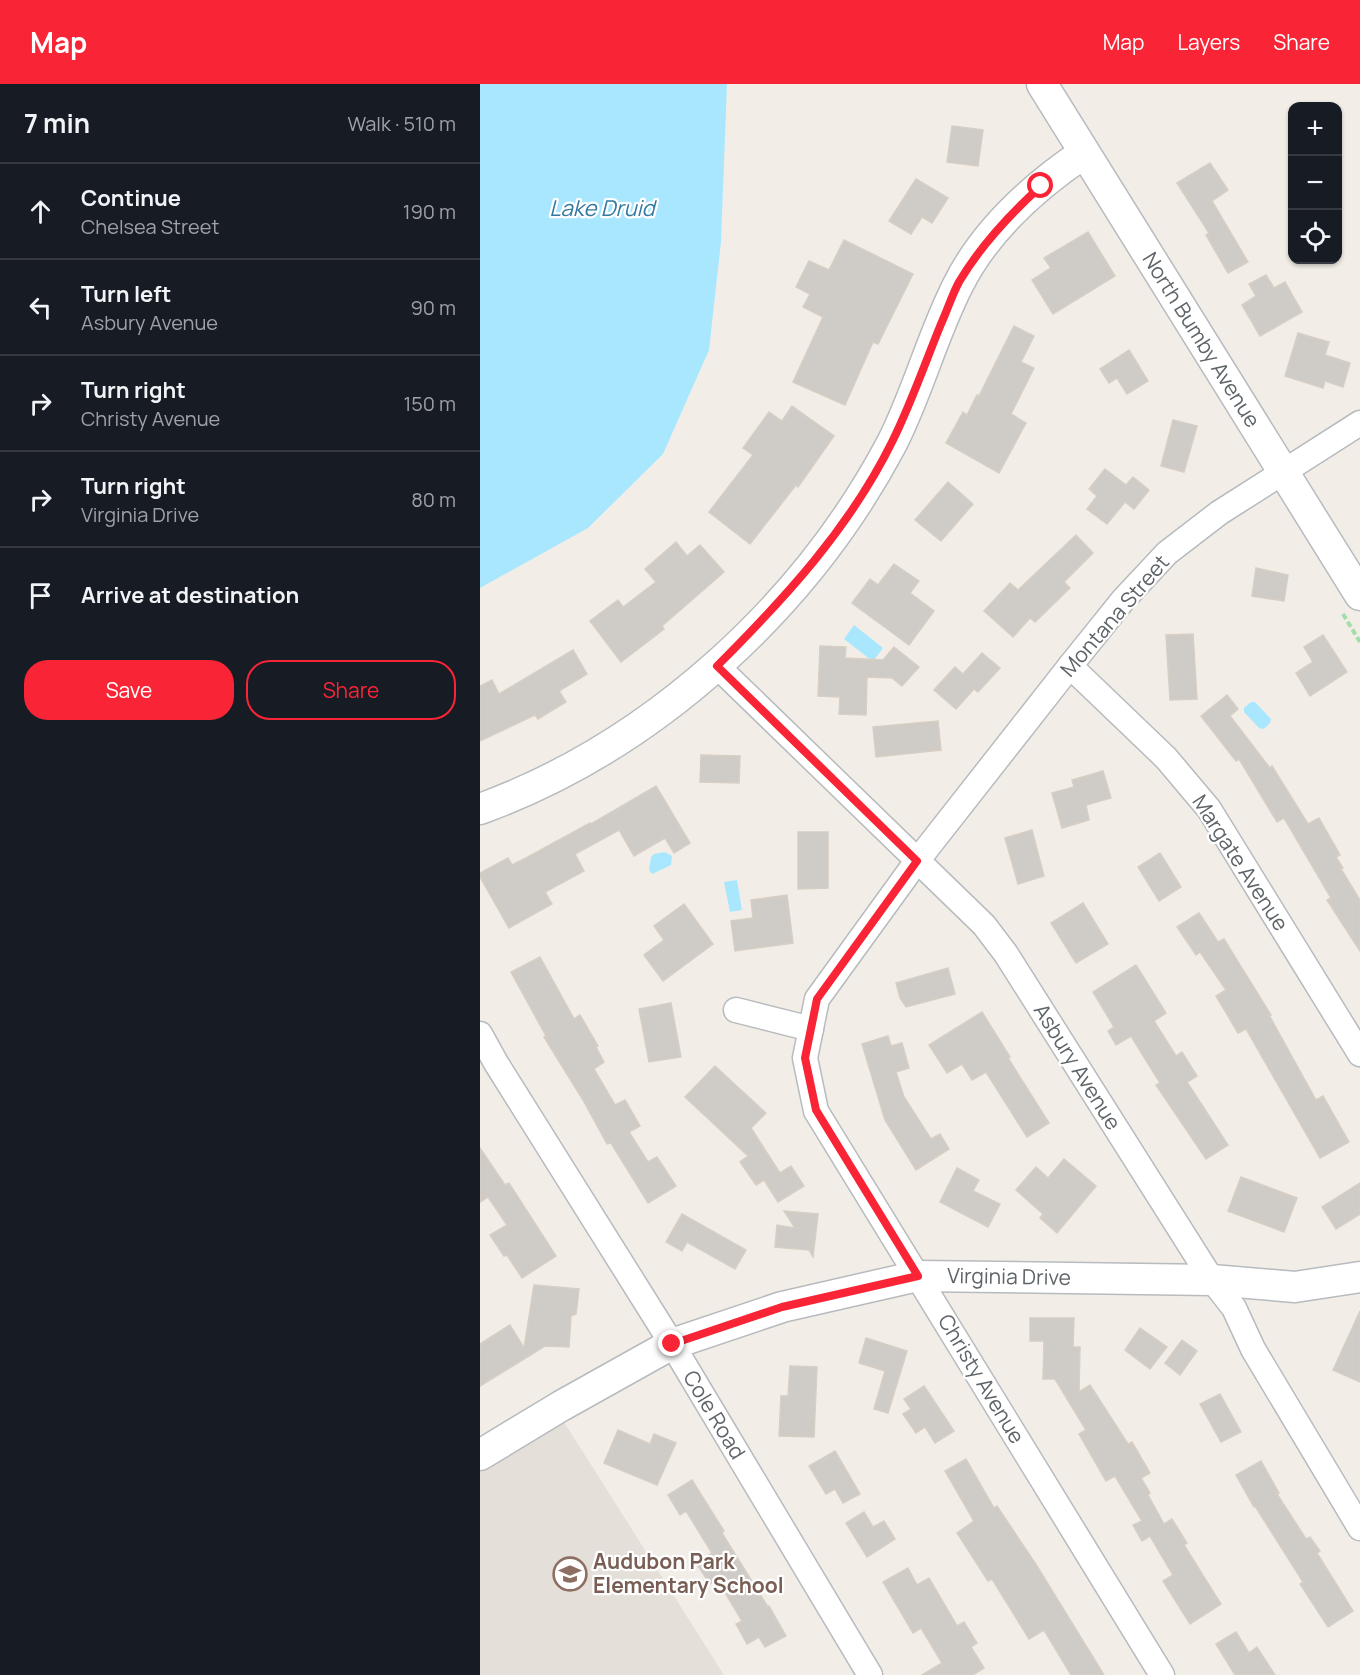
<!DOCTYPE html>
<meta charset="utf-8">
<style>
body{margin:0;font-family:Manrope,sans-serif;background:#20242c;color:#f1f3f6}
.controls{position:absolute;right:18px;top:18px;display:grid;overflow:hidden;border-radius:12px;box-shadow:0 2px 4px #0004}
.controls button{width:54px;height:54px;display:grid;place-items:center;padding:0;border:0;border-bottom:2px solid #363941;background:#171b24;color:#f1f3f6;font:30px sans-serif}
.stop{position:absolute;width:18px;height:18px;margin:-14px;border:4px solid #f92536;border-radius:50%;background:#fff}
.stop.end{background:#f92536;border-color:#fff;box-shadow:0 2px 6px #0008}
.list{margin:0;padding:0;list-style:none}
h2{display:flex;justify-content:space-between;align-items:center;height:78px;margin:0;padding:0 24px;font-size:26px}
h2 small{font-size:20px;font-weight:400;color:#9ea1a6}
.list li{display:grid;grid-template-columns:39px 1fr auto;gap:18px;align-items:center;box-sizing:border-box;height:96px;padding:0 24px;border-top:2px solid #363941}
.list b{display:block;font-size:22px;white-space:nowrap}
.list p{margin:0;font-size:20px;white-space:nowrap;color:#9ea1a6}
.list em{font-size:20px;font-style:normal;color:#9ea1a6}
.actions{display:flex;gap:12px;padding:18px 24px}
.actions a{flex:1;padding:14px 0;border:2px solid #f92536;border-radius:24px;text-align:center;font-size:21px;color:#f92536}
.actions .main{background:#f92536;color:#fff}
.icon{flex:none;width:33px;height:33px;fill:none;stroke:currentColor;stroke-width:2;stroke-linecap:round;stroke-linejoin:round}
.map{position:relative;flex:none;width:880px;height:1591px;overflow:hidden}
header{display:flex;align-items:center;gap:36px;box-sizing:border-box;height:84px;padding:0 30px;background:#f92536;color:#fff}
header strong{font-size:28px}
nav{display:flex;gap:33px;margin-inline-start:auto;font-size:21px}
main{display:flex}
aside{flex:1;background:#171b24}
.map>svg:first-child{display:block}
</style>
<header>
<strong>Map</strong>
<nav><a>Map</a><a>Layers</a><a>Share</a></nav>
</header>
<main>
<aside>
<h2>7 min<small>Walk · 510 m</small></h2>
<ul class="list">
<li><svg class="icon" aria-label="ahead" viewBox="0 0 24 24"><path d="M12 20V5M6 11l6-6 6 6"/></svg><div><b>Continue</b><p>Chelsea Street</p></div><em>190 m</em></li>
<li><svg class="icon" aria-label="left" viewBox="0 0 24 24"><path d="M17 20v-9H6M10 6l-5 5 5 5"/></svg><div><b>Turn left</b><p>Asbury Avenue</p></div><em>90 m</em></li>
<li><svg class="icon" aria-label="right" viewBox="0 0 24 24"><path d="M7 20v-9h11M14 6l5 5-5 5"/></svg><div><b>Turn right</b><p>Christy Avenue</p></div><em>150 m</em></li>
<li><svg class="icon" aria-label="right" viewBox="0 0 24 24"><path d="M7 20v-9h11M14 6l5 5-5 5"/></svg><div><b>Turn right</b><p>Virginia Drive</p></div><em>80 m</em></li>
<li><svg class="icon" aria-label="arrive" viewBox="0 0 24 24"><path d="M6 21V4h12l-3 4 3 4H6"/></svg><div><b>Arrive at destination</b></div></li>
</ul>
<div class="actions"><a class="main">Save</a><a>Share</a></div>
</aside>
<div class="map">
<svg width="880" height="1591" viewBox="0 0 880 1591">
<rect width="100%" height="100%" fill="#f2eee7"/>
<polygon fill="#e4dfd8" points="84,1338 244,1591 0,1591 0,1389"/>
<g fill="#a9e7ff">
<polygon points="0,0 247,0 241,158 229,266 183,370 108,444 0,504"/>
<polygon points="374,541 403,564 394,576 391,576 364,555"/>
<polygon points="771,618 775,618 791,635 790,639 784,645 779,644 764,628 764,624"/>
<polygon points="185,768 192,772 191,781 172,790 169,786 171,773 174,770"/>
<polygon points="257,796 262,826 250,828 244,798"/>
</g>
<g fill="#cfcbc6" stroke="#d7cec4" stroke-width="1.5">
<polygon points="472,42 503,46 498,82 467,78"/>
<polygon points="730,79 748,106 732,117 768,178 748,189 726,151 729,149 697,99"/>
<polygon points="436,95 468,114 452,139 442,133 431,150 409,137"/>
<polygon points="608,148 635,192 573,230 552,196 571,184 564,174"/>
<polygon points="364,156 433,190 398,260 393,258 365,321 313,298 343,233 323,223 330,210 316,203 329,177 349,186"/>
<polygon points="786,191 794,204 805,198 822,228 780,252 762,221 776,212 769,200"/>
<polygon points="534,242 554,252 541,278 554,284 531,330 546,339 519,389 466,359 483,328 487,331 497,311 499,312"/>
<polygon points="818,249 849,258 845,271 870,279 863,303 845,297 843,304 805,292"/>
<polygon points="649,266 668,297 647,310 637,294 629,299 620,285"/>
<polygon points="312,322 354,352 318,403 316,401 270,460 229,428 273,371 263,364 289,328 302,337"/>
<polygon points="693,336 717,342 704,388 681,382"/>
<polygon points="625,385 646,401 653,393 669,406 654,425 645,418 627,440 607,425 617,412 609,405"/>
<polygon points="468,398 493,420 461,457 435,436"/>
<polygon points="596,451 613,469 584,498 590,504 555,538 550,534 533,553 504,527 530,499 538,506"/>
<polygon points="196,458 207,472 220,461 244,488 182,542 184,545 141,578 110,537 138,516 143,523 176,498 165,485"/>
<polygon points="414,480 439,497 430,509 454,527 429,561 372,519 390,495 398,501"/>
<polygon points="776,484 808,491 804,517 772,512"/>
<polygon points="713,550 717,615 690,616 686,551"/>
<polygon points="843,551 867,588 830,612 816,589 833,578 824,563"/>
<polygon points="340,562 366,563 365,574 403,576 414,563 439,583 422,602 412,594 387,593 386,631 359,630 360,613 338,612"/>
<polygon points="93,566 107,590 79,607 86,618 58,635 55,631 0,657 0,602 12,596 19,610"/>
<polygon points="502,569 520,584 498,608 494,605 476,625 454,606 475,583 483,590"/>
<polygon points="747,611 758,625 750,632 790,684 792,682 828,740 839,734 860,771 856,773 863,784 861,785 880,816 880,867 847,816 851,814 804,734 797,738 759,675 756,677 721,632"/>
<polygon points="458,637 461,666 396,673 393,643"/>
<polygon points="221,671 260,672 259,699 220,698"/>
<polygon points="623,687 631,714 606,721 609,736 582,744 572,709 594,703 592,696"/>
<polygon points="176,702 210,759 194,769 185,754 154,772 139,746 95,770 104,787 65,808 72,820 29,844 0,793 0,789 28,774 32,781 46,774 110,739 111,740"/>
<polygon points="552,746 564,792 538,800 525,754"/>
<polygon points="318,748 348,748 348,804 318,805"/>
<polygon points="680,769 701,803 679,817 658,783"/>
<polygon points="307,811 313,859 255,867 251,837 273,834 271,816"/>
<polygon points="603,819 628,860 596,879 571,839"/>
<polygon points="204,820 233,860 183,897 164,871 184,856 174,842"/>
<polygon points="719,829 738,858 744,855 791,931 789,931 836,1016 843,1012 869,1058 840,1074 766,945 758,949 736,912 746,906 720,868 716,871 697,843"/>
<polygon points="60,873 94,935 100,931 118,962 116,963 124,978 114,985 135,1021 145,1016 160,1042 149,1048 168,1078 177,1073 196,1102 168,1119 131,1059 127,1060 103,1016 64,953 66,952 31,888"/>
<polygon points="656,881 686,929 674,937 696,972 702,968 717,992 707,998 748,1061 726,1075 676,1001 680,999 651,952 636,961 628,947 634,943 613,908"/>
<polygon points="468,884 475,910 426,923 420,914 416,899"/>
<polygon points="191,919 201,973 169,978 159,925"/>
<polygon points="502,928 530,973 528,974 569,1039 547,1053 506,988 492,996 482,980 467,989 449,961"/>
<polygon points="408,952 411,962 422,959 429,984 416,988 424,1013 451,1055 460,1050 469,1065 436,1086 405,1036 382,960"/>
<polygon points="235,982 286,1029 271,1044 300,1089 311,1082 324,1102 298,1118 284,1096 276,1101 260,1078 268,1072 205,1013"/>
<polygon points="0,1064 25,1101 29,1099 76,1172 42,1194 27,1171 24,1172 10,1151 27,1141 8,1113 0,1118"/>
<polygon points="584,1075 616,1102 577,1149 560,1134 563,1130 536,1106 556,1083 568,1094"/>
<polygon points="477,1084 499,1096 493,1107 520,1120 508,1143 460,1118"/>
<polygon points="761,1093 817,1114 804,1148 748,1127"/>
<polygon points="880,1099 880,1130 856,1145 842,1123"/>
<polygon points="304,1127 338,1130 333,1173 329,1166 295,1163 297,1141 315,1144"/>
<polygon points="202,1130 266,1166 255,1185 207,1158 202,1167 186,1158"/>
<polygon points="54,1201 99,1205 96,1230 91,1232 89,1263 65,1262 0,1302 0,1260 30,1241 44,1264"/>
<polygon points="880,1227 880,1298 853,1286"/>
<polygon points="550,1234 594,1234 593,1263 600,1263 599,1308 610,1301 648,1360 652,1358 670,1389 661,1394 670,1409 668,1411 684,1440 692,1435 707,1459 704,1461 741,1520 710,1540 683,1497 693,1491 670,1452 662,1457 653,1441 662,1437 635,1392 626,1397 599,1350 606,1346 575,1295 563,1295 564,1257 550,1257"/>
<polygon points="660,1244 687,1263 670,1285 645,1266"/>
<polygon points="386,1254 427,1267 408,1329 394,1325 405,1287 379,1279"/>
<polygon points="702,1256 717,1267 700,1291 685,1279"/>
<polygon points="310,1282 337,1283 334,1353 299,1352 301,1312 308,1312"/>
<polygon points="444,1302 474,1347 455,1359 445,1343 436,1349 423,1330 431,1325 424,1315"/>
<polygon points="740,1310 761,1348 741,1358 720,1320"/>
<polygon points="138,1346 170,1360 174,1350 196,1359 177,1401 124,1379"/>
<polygon points="355,1367 380,1410 363,1419 355,1405 346,1410 329,1382"/>
<polygon points="486,1375 514,1424 517,1422 557,1482 624,1591 591,1591 564,1546 549,1555 512,1495 508,1497 477,1449 494,1437 465,1387"/>
<polygon points="781,1377 799,1409 797,1410 826,1455 830,1453 840,1467 837,1469 873,1527 848,1543 820,1500 823,1498 775,1422 774,1423 756,1391"/>
<polygon points="212,1396 244,1447 242,1449 288,1523 289,1522 306,1552 285,1563 279,1553 267,1560 256,1540 262,1537 237,1495 230,1500 216,1479 232,1469 206,1427 200,1431 188,1411"/>
<polygon points="384,1428 393,1443 404,1437 415,1455 387,1473 366,1439"/>
<polygon points="428,1484 437,1501 449,1494 477,1542 484,1538 497,1559 491,1563 504,1584 493,1591 442,1591 462,1579 441,1544 433,1549 403,1498"/>
<polygon points="756,1548 769,1569 777,1563 795,1591 755,1591 736,1560"/>
</g>
<g fill="none" stroke-linecap="round" stroke-linejoin="round">
<defs>
<g id="minor">
<polyline points="237,582 504,841 526,870 732,1196 754,1224 773,1265 880,1444"/>
<polyline points="590,582 686,674 729,725 880,970"/>
<polyline points="256,926 331,945"/>
<polyline points="0,950 16,979 192,1260 390,1591"/>
<polyline points="682,1591 336,1027 325,974 337,915 437,777 590,582 643,516 687,469 739,429 880,339"/>
</g>
<g id="tertiary">
<polyline points="562,0 880,511"/>
<path d="M0 725C173 662 326 522 412 359 438 308 452 252 478 201 505 147 555 102 604 69"/>
<polyline points="0,1371 81,1322 192,1260 302,1223 438,1192 732,1196 815,1203 880,1193"/>
</g>
</defs>
<use href="#minor" stroke="#b7bbbe" stroke-width="27"/>
<use href="#tertiary" stroke="#b7bbbe" stroke-width="33"/>
<polyline stroke="#a3deaa" stroke-width="4" stroke-dasharray="6 3" stroke-linecap="butt" points="863,530 880,558"/>
<use href="#minor" stroke="#fff" stroke-width="24"/>
<use href="#tertiary" stroke="#fff" stroke-width="30"/>
</g>
<g fill="none" stroke-linecap="round" stroke-linejoin="round">
<path stroke="#f92536" stroke-width="8" d="M192 1260 302 1223 438 1192 336 1026 325 974 337 915 437 777 237 582C305 514 369 445 412 358 431 320 445 279 461 240 467 227 472 211 479 198 501 161 529 131 561 102"/>
</g>
<defs>
<symbol id="school-ring" viewBox="-11 -11 22 22"><circle r="9.5" fill="#fff" stroke="#8d6e63" stroke-width="1.5"/><path d="M0-5L7-2L0 1L-7-2ZM-4 1L0 2.5L4 1V4Q0 6-4 4Z" fill="#8d6e63"/></symbol>
</defs>
<g fill-rule="evenodd">
<use href="#school-ring" x="71" y="1471" width="38" height="38"/>
</g>
<g text-anchor="middle" stroke-width="4.5" stroke-linejoin="round" paint-order="stroke">
<g font-size="21" fill="#5e6468" stroke="#fff">
<text transform="translate(721 256) rotate(58)" y="7">North Bumby Avenue</text>
<text transform="translate(635 532) rotate(-49)" y="7">Montana Street</text>
<text transform="translate(760 779) rotate(57)" y="7">Margate Avenue</text>
<text transform="translate(597 983) rotate(58)" y="7">Asbury Avenue</text>
<text transform="translate(529 1193) rotate(1)" y="7">Virginia Drive</text>
<text transform="translate(501 1295) rotate(59)" y="7">Christy Avenue</text>
<text transform="translate(234 1331) rotate(59)" y="7">Cole Road</text>
</g>
<g font-size="21" font-weight="bold" fill="#785e54" stroke="#fff" text-anchor="start">
<text x="113" y="1485">Audubon Park<tspan x="113" dy="24">Elementary School</tspan></text>
</g>
<g font-size="22" font-style="italic" fill="#3479a0" stroke="#fff">
<text x="122" y="132">Lake Druid</text>
</g>
</g>
</svg>
<div class="controls">
<button>+</button>
<button>−</button>
<button><svg class="icon" aria-label="locate" viewBox="0 0 24 24"><circle cx="12" cy="12" r="6"/><path d="M12 2v4M12 18v4M2 12h4M18 12h4"/></svg></button>
</div>
<div class="stop" style="left:561px;top:102px"></div>
<div class="stop end" style="left:192px;top:1260px"></div>
</div>
</main>
